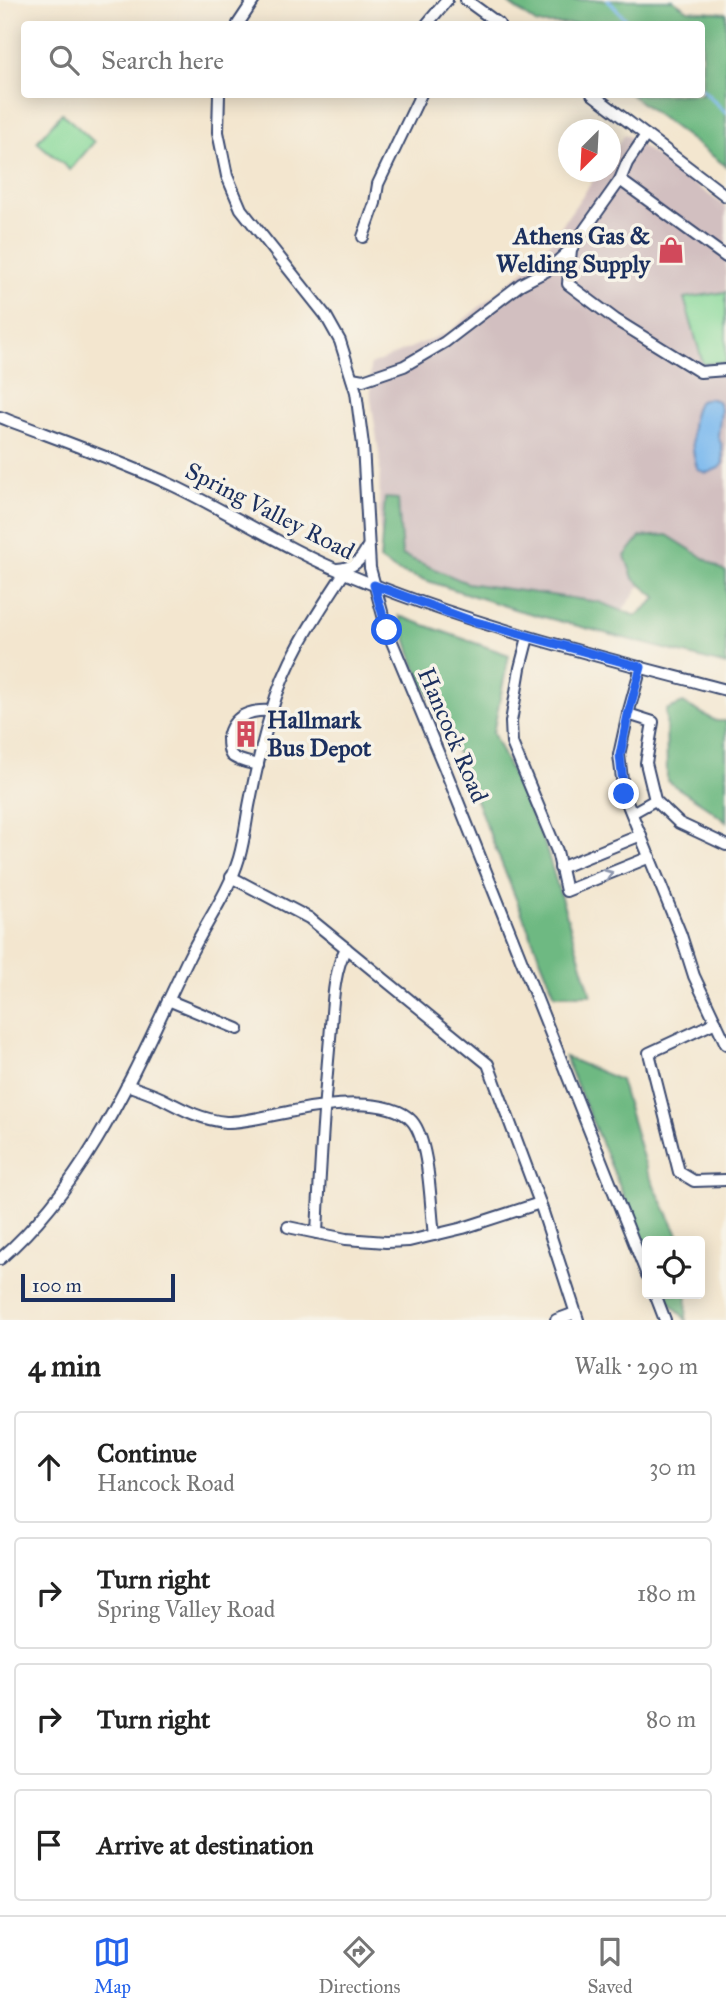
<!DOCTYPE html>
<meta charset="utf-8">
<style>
body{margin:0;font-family:"IM FELL Great Primer",serif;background:#f6f6f6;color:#222}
.controls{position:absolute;right:21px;bottom:21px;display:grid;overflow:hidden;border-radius:7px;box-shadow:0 4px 18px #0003}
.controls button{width:63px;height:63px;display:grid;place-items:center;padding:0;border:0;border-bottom:2px solid #e0e0e0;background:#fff;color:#222;font:35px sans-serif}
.compass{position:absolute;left:558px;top:119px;width:63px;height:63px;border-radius:50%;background:#fff;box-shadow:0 4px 18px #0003;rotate:204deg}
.scale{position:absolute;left:21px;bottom:18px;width:154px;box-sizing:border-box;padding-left:7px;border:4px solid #1b2f5e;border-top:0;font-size:19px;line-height:24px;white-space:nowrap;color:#1b2f5e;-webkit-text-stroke:5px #f7f3e8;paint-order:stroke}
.stop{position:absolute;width:21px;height:21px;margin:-16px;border:5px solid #2563eb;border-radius:50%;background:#fff}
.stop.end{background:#2563eb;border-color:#fff;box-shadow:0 2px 7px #0008}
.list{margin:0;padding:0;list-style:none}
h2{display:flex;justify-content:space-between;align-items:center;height:91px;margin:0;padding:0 28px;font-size:30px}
h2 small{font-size:23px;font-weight:400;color:#767676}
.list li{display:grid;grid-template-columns:46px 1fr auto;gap:21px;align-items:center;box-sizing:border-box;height:112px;margin:0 14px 14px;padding:0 14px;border:2px solid #e0e0e0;border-radius:7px}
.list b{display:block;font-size:26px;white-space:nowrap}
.list p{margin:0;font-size:23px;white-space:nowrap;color:#767676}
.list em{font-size:23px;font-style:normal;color:#767676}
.icon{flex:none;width:38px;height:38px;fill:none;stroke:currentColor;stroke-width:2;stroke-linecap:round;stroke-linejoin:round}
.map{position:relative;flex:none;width:726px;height:1320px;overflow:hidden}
.search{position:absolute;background:#fff;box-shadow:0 4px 18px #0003;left:21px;right:21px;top:21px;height:77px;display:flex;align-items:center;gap:18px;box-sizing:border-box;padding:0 24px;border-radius:7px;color:#767676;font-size:26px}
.sheet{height:595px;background:#fff}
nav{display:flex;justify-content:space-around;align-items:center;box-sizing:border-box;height:98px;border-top:2px solid #e0e0e0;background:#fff;font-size:19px;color:#767676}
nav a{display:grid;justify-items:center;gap:4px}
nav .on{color:#2563eb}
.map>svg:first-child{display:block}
</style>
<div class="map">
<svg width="726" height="1320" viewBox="0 0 726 1320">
<rect width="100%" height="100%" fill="#f7f3e8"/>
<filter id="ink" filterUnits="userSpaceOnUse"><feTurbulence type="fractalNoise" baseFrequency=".0143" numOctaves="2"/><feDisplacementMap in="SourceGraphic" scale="14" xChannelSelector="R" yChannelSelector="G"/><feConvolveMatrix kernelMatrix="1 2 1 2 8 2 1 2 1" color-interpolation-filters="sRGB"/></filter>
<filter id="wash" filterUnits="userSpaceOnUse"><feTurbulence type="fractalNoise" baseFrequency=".00686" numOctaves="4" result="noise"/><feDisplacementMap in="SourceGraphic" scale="28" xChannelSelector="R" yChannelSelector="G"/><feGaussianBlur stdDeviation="1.57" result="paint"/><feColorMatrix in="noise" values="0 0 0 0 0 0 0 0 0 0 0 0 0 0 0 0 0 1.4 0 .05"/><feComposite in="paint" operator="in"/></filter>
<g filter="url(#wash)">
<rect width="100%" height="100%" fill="#f3e6cf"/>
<polygon fill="#d2bfc0" points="625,134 726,207 726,292 685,298 703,363 726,362 726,584 665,552 609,629 485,597 383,551 379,524 380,460 371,399 370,365 450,331 538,259 599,172 610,172 611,155"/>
<g fill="#88d99a" stroke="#52847c" stroke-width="2">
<polygon points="62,113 94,142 70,170 37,142"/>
<polygon points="726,292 726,362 703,364 684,298"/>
</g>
<g fill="#6eb982" stroke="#447470" stroke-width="2">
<polygon points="504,0 673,0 688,10 726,13 726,166 631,95 702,94 702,24 537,24"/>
<polygon points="385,498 398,499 402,555 467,583 599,602 636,616 657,598 633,578 625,556 640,537 667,535 726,572 726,665 517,610 397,571 380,560"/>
<polygon points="399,616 509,655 493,733 545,845 591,995 555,995 457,753 415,666"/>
<polygon points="683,703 716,721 726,721 726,822 707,807 667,781 666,710"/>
<polygon points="565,1057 620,1080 647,1171 681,1241 647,1241 647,1251"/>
<polygon points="665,1294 687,1294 686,1320 669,1301"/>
</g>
<path fill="#7bb9ee" stroke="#4b74a6" stroke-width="2" d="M708 398 718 401 721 410 718 436 722 446 723 463 719 468 707 473 698 470C691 453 689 417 698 402Z"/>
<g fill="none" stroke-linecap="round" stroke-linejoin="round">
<g stroke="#7bb9ee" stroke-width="3.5">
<polyline points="608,0 630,24"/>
<polyline points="702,89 726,113"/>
</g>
</g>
</g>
<g filter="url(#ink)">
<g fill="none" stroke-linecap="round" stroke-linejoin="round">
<defs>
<g id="minor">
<polyline points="466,0 499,24"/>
<polyline points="238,24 254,0"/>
<polyline points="427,24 447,0"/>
<polyline points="219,94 218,132 227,176 241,209 326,316 340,341 356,392 363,445 370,568 387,630 445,769 647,1275"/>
<polyline points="592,94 726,196"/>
<polyline points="646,135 627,163 620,180 726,257"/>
<polyline points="620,180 571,249 568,284 616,320 700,372 726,370"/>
<polyline points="363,237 375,203 378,184 421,94"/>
<polyline points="352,378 363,380 404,366 445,342 521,284 548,270 571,249"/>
<path d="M0 417C57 439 116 459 172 485 231 513 286 549 347 574 469 625 598 656 726 690"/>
<path d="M337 569C353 568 360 562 367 548"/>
<polyline points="528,637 520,668 511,722 512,743 557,851 566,891 650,857"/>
<polyline points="641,667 628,714 619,755 624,795 681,935 694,976 726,1044"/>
<polyline points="628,714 653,722 646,763 655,800 679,823 726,845"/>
<path d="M258 765C250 763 237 761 231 755 228 750 228 743 228 738 232 716 251 709 271 711"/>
<polyline points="632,813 655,800"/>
<polyline points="560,868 641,835"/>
<polyline points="231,877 309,918 488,1064 540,1203 578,1320"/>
<polyline points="168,1000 238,1029"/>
<polyline points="716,1022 649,1053 679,1172 694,1181 726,1180"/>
<path d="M127 1085C138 1089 150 1093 161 1098 182 1109 202 1120 226 1122 242 1123 276 1114 294 1111 323 1105 390 1096 412 1121 430 1142 430 1206 434 1235"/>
<polyline points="288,1227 346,1239 386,1242 409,1241 463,1228 540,1203"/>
<path d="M317 1233C320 1168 324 1103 330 1038 333 1008 332 975 346 948"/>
<path d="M0 1259C92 1179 137 1064 189 957 205 924 229 892 239 858 244 841 246 823 249 806 255 775 262 743 271 713 285 661 315 617 344 573"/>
<polyline points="655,1294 665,1320"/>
<polyline points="556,1320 575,1313"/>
</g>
</defs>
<use href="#minor" stroke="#3b4a6f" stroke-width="14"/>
<use href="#minor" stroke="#fff" stroke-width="10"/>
</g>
<defs><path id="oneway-chevron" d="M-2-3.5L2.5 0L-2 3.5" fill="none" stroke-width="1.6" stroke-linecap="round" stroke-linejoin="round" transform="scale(1.75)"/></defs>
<use stroke="#8d97ae" href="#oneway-chevron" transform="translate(608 874) rotate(-22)"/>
</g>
<g fill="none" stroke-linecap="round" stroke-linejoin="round" filter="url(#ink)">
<polyline stroke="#2563eb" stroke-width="9" points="387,630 374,585 469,620 641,667 628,715 620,755 624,794"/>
</g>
<defs>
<symbol id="shop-bare" viewBox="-9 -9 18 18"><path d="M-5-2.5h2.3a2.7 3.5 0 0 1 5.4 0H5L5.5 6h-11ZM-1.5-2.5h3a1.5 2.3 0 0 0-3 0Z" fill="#d1495b" stroke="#f7f3e8" stroke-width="2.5" paint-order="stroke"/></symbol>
<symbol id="building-bare" viewBox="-9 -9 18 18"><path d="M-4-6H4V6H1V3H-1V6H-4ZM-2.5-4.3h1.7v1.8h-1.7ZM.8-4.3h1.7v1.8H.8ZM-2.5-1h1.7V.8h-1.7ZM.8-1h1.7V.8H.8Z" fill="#d1495b" stroke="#f7f3e8" stroke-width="2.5" paint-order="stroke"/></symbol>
</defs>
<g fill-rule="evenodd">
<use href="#shop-bare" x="652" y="231" width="38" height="38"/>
<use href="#building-bare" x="227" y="715" width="38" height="38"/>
</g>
<g text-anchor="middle" stroke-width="7" stroke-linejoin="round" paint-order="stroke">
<g font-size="24" font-weight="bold" fill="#1b2f5e" stroke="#f7f3e8" text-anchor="end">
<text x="650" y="244">Athens Gas &amp;<tspan x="650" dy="28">Welding Supply</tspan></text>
<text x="267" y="728" text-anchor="start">Hallmark<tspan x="267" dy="28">Bus Depot</tspan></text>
</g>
<g font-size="24" fill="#1b2f5e" stroke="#f7f3e8">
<text transform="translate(270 511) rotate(27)" y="8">Spring Valley Road</text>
<text transform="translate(453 735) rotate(67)" y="8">Hancock Road</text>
</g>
</g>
</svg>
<div class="controls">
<button><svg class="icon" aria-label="locate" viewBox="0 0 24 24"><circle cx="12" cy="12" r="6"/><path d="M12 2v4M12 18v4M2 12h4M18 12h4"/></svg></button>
</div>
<svg class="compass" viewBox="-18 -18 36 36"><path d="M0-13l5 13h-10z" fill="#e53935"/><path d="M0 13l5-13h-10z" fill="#767676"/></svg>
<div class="scale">100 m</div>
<div class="stop" style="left:387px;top:630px"></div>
<div class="stop end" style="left:624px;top:794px"></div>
<div class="search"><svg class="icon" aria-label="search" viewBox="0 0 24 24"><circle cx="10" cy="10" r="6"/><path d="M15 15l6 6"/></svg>Search here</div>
</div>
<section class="sheet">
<h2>4 min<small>Walk · 290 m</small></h2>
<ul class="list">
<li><svg class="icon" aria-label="ahead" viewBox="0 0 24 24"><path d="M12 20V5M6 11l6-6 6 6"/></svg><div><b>Continue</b><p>Hancock Road</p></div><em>30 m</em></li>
<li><svg class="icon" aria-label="right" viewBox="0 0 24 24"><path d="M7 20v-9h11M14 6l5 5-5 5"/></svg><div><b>Turn right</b><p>Spring Valley Road</p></div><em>180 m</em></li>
<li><svg class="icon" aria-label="right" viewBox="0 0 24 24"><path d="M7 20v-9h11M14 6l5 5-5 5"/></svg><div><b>Turn right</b></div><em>80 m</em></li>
<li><svg class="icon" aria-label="arrive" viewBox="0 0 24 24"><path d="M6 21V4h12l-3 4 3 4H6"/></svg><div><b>Arrive at destination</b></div></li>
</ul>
</section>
<nav>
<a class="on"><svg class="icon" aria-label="map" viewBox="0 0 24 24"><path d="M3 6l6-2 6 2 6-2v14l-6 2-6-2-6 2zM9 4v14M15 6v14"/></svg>Map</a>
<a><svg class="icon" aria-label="directions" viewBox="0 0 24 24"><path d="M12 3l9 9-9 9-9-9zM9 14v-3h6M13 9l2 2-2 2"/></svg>Directions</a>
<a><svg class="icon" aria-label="saved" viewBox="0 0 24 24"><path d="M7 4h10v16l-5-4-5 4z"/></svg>Saved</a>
</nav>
